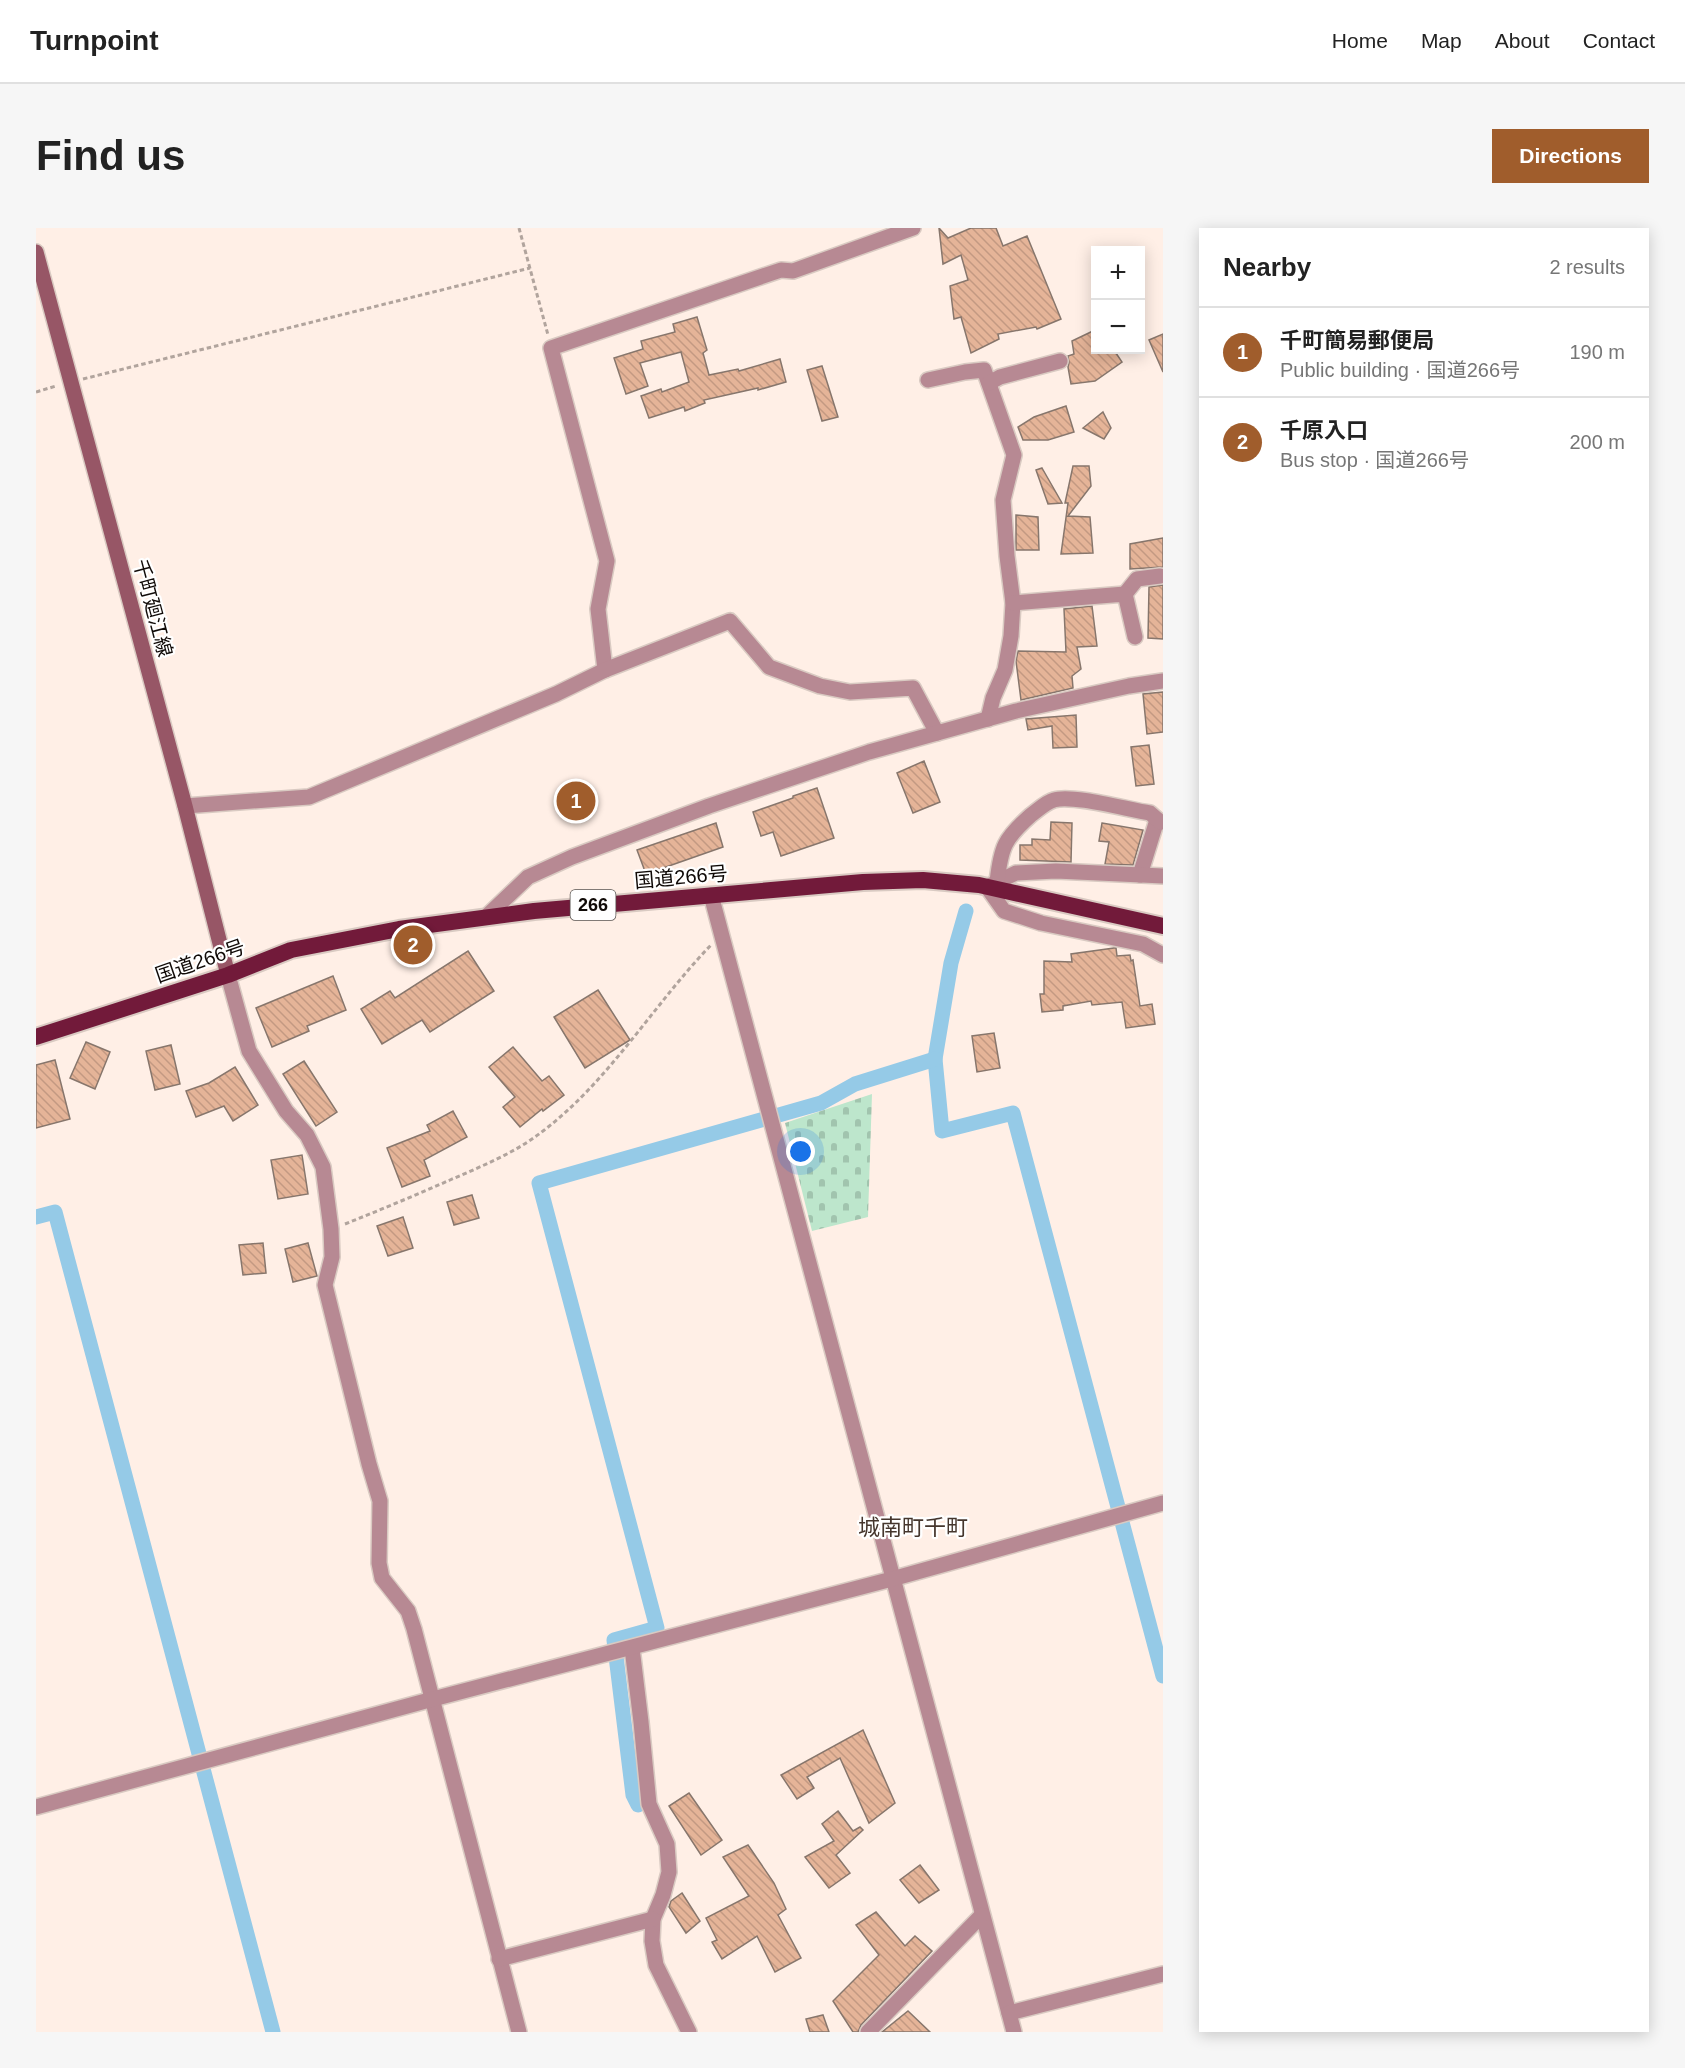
<!DOCTYPE html>
<meta charset="utf-8">
<style>
body{margin:0;font-family:Arial,"Noto Sans JP",sans-serif;background:#f6f6f6;color:#222}
.controls{position:absolute;right:18px;top:18px;display:grid;overflow:hidden;border-radius:0px;box-shadow:0 3px 15px #0003}
.controls button{width:54px;height:54px;display:grid;place-items:center;padding:0;border:0;border-bottom:2px solid #e0e0e0;background:#fff;color:#222;font:30px sans-serif}
.you{position:absolute;left:765px;top:924px;width:21px;height:21px;margin:-15px;border:4px solid #fff;border-radius:50%;background:#1a73e8;box-shadow:0 0 0 9px #1a73e833}
.badge{display:grid;place-items:center;width:39px;height:39px;border-radius:50%;background:#a05d2c;color:#fff;font-size:20px;font-weight:700}
.pin{position:absolute;translate:-50% -50%;border:3px solid #fff;box-shadow:0 2px 6px #0006}
.list{margin:0;padding:0;list-style:none}
h2{display:flex;justify-content:space-between;align-items:center;height:78px;margin:0;padding:0 24px;font-size:26px}
h2 small{font-size:20px;font-weight:400;color:#767676}
.list li{display:grid;grid-template-columns:39px 1fr auto;gap:18px;align-items:center;box-sizing:border-box;height:90px;padding:0 24px;border-top:2px solid #e0e0e0}
.list b{display:block;font-size:22px;white-space:nowrap}
.list p{margin:0;font-size:20px;white-space:nowrap;color:#767676}
.list em{font-size:20px;font-style:normal;color:#767676}
.map{position:relative;flex:none;width:1127px;height:1804px;overflow:hidden;border-radius:0px}
header{display:flex;align-items:center;gap:36px;box-sizing:border-box;height:84px;padding:0 30px;background:#fff;border-bottom:2px solid #e0e0e0}
header strong{font-size:28px}
nav{display:flex;gap:33px;margin-inline-start:auto;font-size:21px}
.intro{display:flex;align-items:center;justify-content:space-between;box-sizing:border-box;height:144px;padding:0 36px}
h1{margin:0;font-size:42px}
.button{padding:15px 27px;border-radius:0px;background:#a05d2c;color:#fff;font-size:21px;font-weight:700}
main{display:flex;gap:36px;padding:0 36px}
aside{flex:1;background:#fff;border-radius:0px;box-shadow:0 3px 15px #0003}
.map>svg:first-child{display:block}
</style>
<header>
<strong>Turnpoint</strong>
<nav><a>Home</a><a>Map</a><a>About</a><a>Contact</a></nav>
</header>
<div class="intro"><h1>Find us</h1><a class="button">Directions</a></div>
<main>
<div class="map">
<svg width="1127" height="1804" viewBox="0 0 1127 1804">
<defs>
<pattern id="cemetery-stones" width="16" height="16" patternUnits="userSpaceOnUse" patternTransform="scale(1.5)"><rect width="16" height="16" fill="#bde6cc"/><path d="M2 7V4a2 2 0 0 1 4 0v3zM10 15v-3a2 2 0 0 1 4 0v3z" fill="#a1c4ae"/></pattern>
<pattern id="building-back-hatch" width="6" height="6" patternUnits="userSpaceOnUse" patternTransform="scale(1.5)"><rect width="6" height="6" fill="#e5b498"/><path d="M-1 5l2 2M0 0l6 6M5-1l2 2" fill="none" stroke="#c39982"/></pattern>
</defs>
<rect width="100%" height="100%" fill="#ffefe6"/>
<polygon fill="url(#cemetery-stones)" points="836,866 832,989 776,1003 749,895"/>
<g fill="none" stroke-linecap="round" stroke-linejoin="round">
<g stroke="#95cae7" stroke-width="15">
<polyline points="930,683 915,735 899,831 906,903 977,885 1127,1448"/>
<polyline points="0,989 19,984 237,1804"/>
<polyline points="602,1577 597,1567 578,1412 621,1400 503,955 785,875 819,856 899,831"/>
</g>
</g>
<g fill="url(#building-back-hatch)" stroke="#87766c" stroke-width="1.5">
<polygon points="903,0 912,10 935,0 960,0 967,18 991,8 1025,91 1001,101 1000,99 962,106 963,111 935,125 925,89 918,91 914,58 932,52 925,27 907,36"/>
<polygon points="661,89 671,122 667,125 673,147 702,141 703,143 744,131 750,154 722,162 722,160 668,172 669,175 649,183 648,179 613,190 605,168 625,161 626,164 653,154 645,124 604,135 612,158 590,166 578,130 607,121 605,113 639,104 637,96"/>
<polygon points="1059,102 1059,122 1078,122 1086,134 1059,153 1035,156 1032,139 1033,135 1032,128 1038,126 1036,113"/>
<polygon points="1127,106 1127,144 1113,112"/>
<polygon points="786,138 802,189 786,193 771,142"/>
<polygon points="1030,178 1038,204 1012,212 987,212 982,199 998,189"/>
<polygon points="1067,184 1075,200 1068,211 1047,200"/>
<polygon points="1037,238 1053,238 1055,258 1032,288 1054,289 1057,325 1025,326 1032,275 1029,275"/>
<polygon points="1006,240 1026,275 1012,276 1000,242"/>
<polygon points="980,287 1002,289 1003,322 980,322"/>
<polygon points="1127,310 1127,339 1094,341 1094,316"/>
<polygon points="1127,357 1127,411 1112,410 1113,359"/>
<polygon points="1056,378 1061,418 1041,419 1045,441 1036,448 1037,460 985,472 980,433 982,423 1030,424 1028,381"/>
<polygon points="1127,464 1127,504 1111,506 1107,466"/>
<polygon points="1040,487 1041,519 1017,520 1016,498 992,502 990,491"/>
<polygon points="1113,517 1118,556 1100,558 1095,519"/>
<polygon points="888,533 904,574 877,585 861,545"/>
<polygon points="781,560 798,610 745,628 737,604 725,608 717,584 757,570 757,568"/>
<polygon points="1015,594 1036,595 1035,634 984,632 984,617 996,617 996,611 1014,612"/>
<polygon points="680,595 687,619 610,646 601,622"/>
<polygon points="1066,595 1107,602 1097,637 1069,636 1073,614 1063,613"/>
<polygon points="1078,720 1080,720 1081,728 1094,727 1095,733 1097,732 1104,778 1116,776 1119,796 1090,800 1086,774 1056,777 1055,773 1027,778 1027,782 1006,784 1004,766 1008,766 1008,733 1036,734 1035,726"/>
<polygon points="432,723 458,763 394,804 386,792 346,816 325,781 354,763 359,770"/>
<polygon points="297,748 310,782 271,798 273,803 236,819 220,780"/>
<polygon points="562,762 594,812 549,840 518,789"/>
<polygon points="958,805 964,840 941,844 936,808"/>
<polygon points="50,814 74,824 59,861 34,850"/>
<polygon points="135,817 144,856 119,862 110,823"/>
<polygon points="477,819 506,853 513,848 528,867 507,883 506,881 484,899 467,879 479,869 453,839"/>
<polygon points="19,832 34,891 0,900 0,837"/>
<polygon points="268,833 301,884 280,898 247,846"/>
<polygon points="199,839 222,877 197,893 188,878 160,889 150,863 173,855"/>
<polygon points="417,883 431,909 388,932 394,948 366,959 351,920 394,903 391,897"/>
<polygon points="266,927 272,966 242,971 235,932"/>
<polygon points="436,967 443,990 418,997 411,974"/>
<polygon points="367,989 377,1020 352,1028 341,998"/>
<polygon points="227,1015 230,1045 207,1047 203,1017"/>
<polygon points="272,1015 281,1048 257,1054 249,1021"/>
<polygon points="827,1502 859,1575 833,1595 804,1530 771,1549 778,1560 761,1571 745,1547"/>
<polygon points="653,1565 686,1612 665,1627 633,1578"/>
<polygon points="802,1583 817,1603 824,1599 827,1602 800,1627 814,1645 793,1660 769,1629 798,1613 786,1596"/>
<polygon points="712,1617 738,1655 750,1681 742,1687 765,1730 739,1744 721,1708 686,1731 676,1714 681,1712 670,1690 713,1668 687,1629"/>
<polygon points="884,1637 903,1662 883,1675 864,1652"/>
<polygon points="646,1665 664,1693 650,1705 633,1679 635,1673"/>
<polygon points="840,1684 869,1718 879,1708 896,1723 825,1797 822,1804 817,1804 797,1773 843,1727 820,1697"/>
<polygon points="872,1783 894,1804 846,1804"/>
<polygon points="787,1787 793,1804 774,1804 770,1791"/>
</g>
<g fill="none" stroke-linecap="round" stroke-linejoin="round">
<defs>
<g id="minor">
<polyline points="892,152 929,144 948,142 978,227 967,272 971,328 977,375 975,408 969,442 957,470 952,491"/>
<polyline points="953,155 964,149 1024,133"/>
<polyline points="1089,366 1101,351 1124,348"/>
<polyline points="977,375 1089,366 1099,409"/>
<polyline points="569,442 562,381 571,333 515,120 745,42 757,43 877,0"/>
<polyline points="149,578 273,569 520,466 569,442 694,393 733,439 784,458 814,464 877,460 901,505"/>
<polyline points="1104,647 1121,592"/>
<polyline points="1127,648 1020,643 980,645 951,659 968,683 1005,695 1107,716 1127,727"/>
<path d="M961 654C965 619 968 611 995 587 1002 582 1010 574 1018 572 1036 566 1093 582 1114 585L1124 594H1127"/>
<polyline points="675,667 978,1804"/>
<polyline points="451,688 492,649 536,629 673,578 833,524 980,483 1093,458 1127,453"/>
<polyline points="192,747 213,823 250,883 271,907 287,939 295,1001 296,1029 289,1057 333,1236 344,1273 343,1335 346,1350 372,1383 378,1401 483,1804"/>
<polyline points="596,1420 605,1494 613,1576 631,1616 633,1644 627,1667 617,1691 616,1713 620,1737 653,1804"/>
<polyline points="0,1579 397,1471 856,1351 1127,1275"/>
<polyline points="463,1731 617,1691"/>
<polyline points="973,1785 1127,1746"/>
<polyline points="832,1804 946,1687"/>
</g>
<polyline id="secondary" points="0,24 149,578 192,747"/>
<polyline id="trunk" points="0,809 192,747 255,722 363,701 498,683 827,654 887,652 943,657 1127,698"/>
</defs>
<use href="#minor" stroke="#d9cac2" stroke-width="18"/>
<use href="#secondary" stroke="#d9cac2" stroke-width="18"/>
<use href="#trunk" stroke="#d9cac2" stroke-width="20"/>
<g stroke="#b1a49d" stroke-width="3" stroke-dasharray="4.5 3" stroke-linecap="butt">
<polyline points="483,0 512,107"/>
<polyline points="47,151 494,40"/>
<polyline points="0,164 20,158"/>
<path d="M309 996C344 982 380 967 414 952 446 938 479 925 507 903 573 853 618 776 675 717"/>
</g>
<use href="#minor" stroke="#b78993" stroke-width="15"/>
<use href="#secondary" stroke="#975666" stroke-width="15"/>
<use href="#trunk" stroke="#721a3a" stroke-width="16"/>
</g>
<g text-anchor="middle" stroke-width="4.5" stroke-linejoin="round" paint-order="stroke">
<rect fill="#fff" stroke="#585451" stroke-width="1.5" x="534.5" y="662" width="45" height="30" rx="4.5"/>
<g font-size="18" font-weight="bold" fill="#100a07">
<text x="557" y="683">266</text>
</g>
<g font-size="20" fill="#100a07" stroke="#fff">
<text transform="translate(117 380) rotate(75)" y="7">千町廻江線</text>
<text transform="translate(645 649) rotate(-5)" y="7">国道266号</text>
<text transform="translate(164 733) rotate(-19)" y="7">国道266号</text>
</g>
<g font-size="22" fill="#45362d" stroke="#fff">
<text x="877" y="1307">城南町千町</text>
</g>
</g>
</svg>
<div class="controls">
<button>+</button>
<button>−</button>
</div>
<div class="you"></div>
<div class="pin badge" style="left:540px;top:573px">1</div>
<div class="pin badge" style="left:377px;top:717px">2</div>
</div>
<aside>
<h2>Nearby<small>2 results</small></h2>
<ul class="list">
<li><span class="badge">1</span><div><b>千町簡易郵便局</b><p>Public building · 国道266号</p></div><em>190 m</em></li>
<li><span class="badge">2</span><div><b>千原入口</b><p>Bus stop · 国道266号</p></div><em>200 m</em></li>
</ul>
</aside>
</main>
